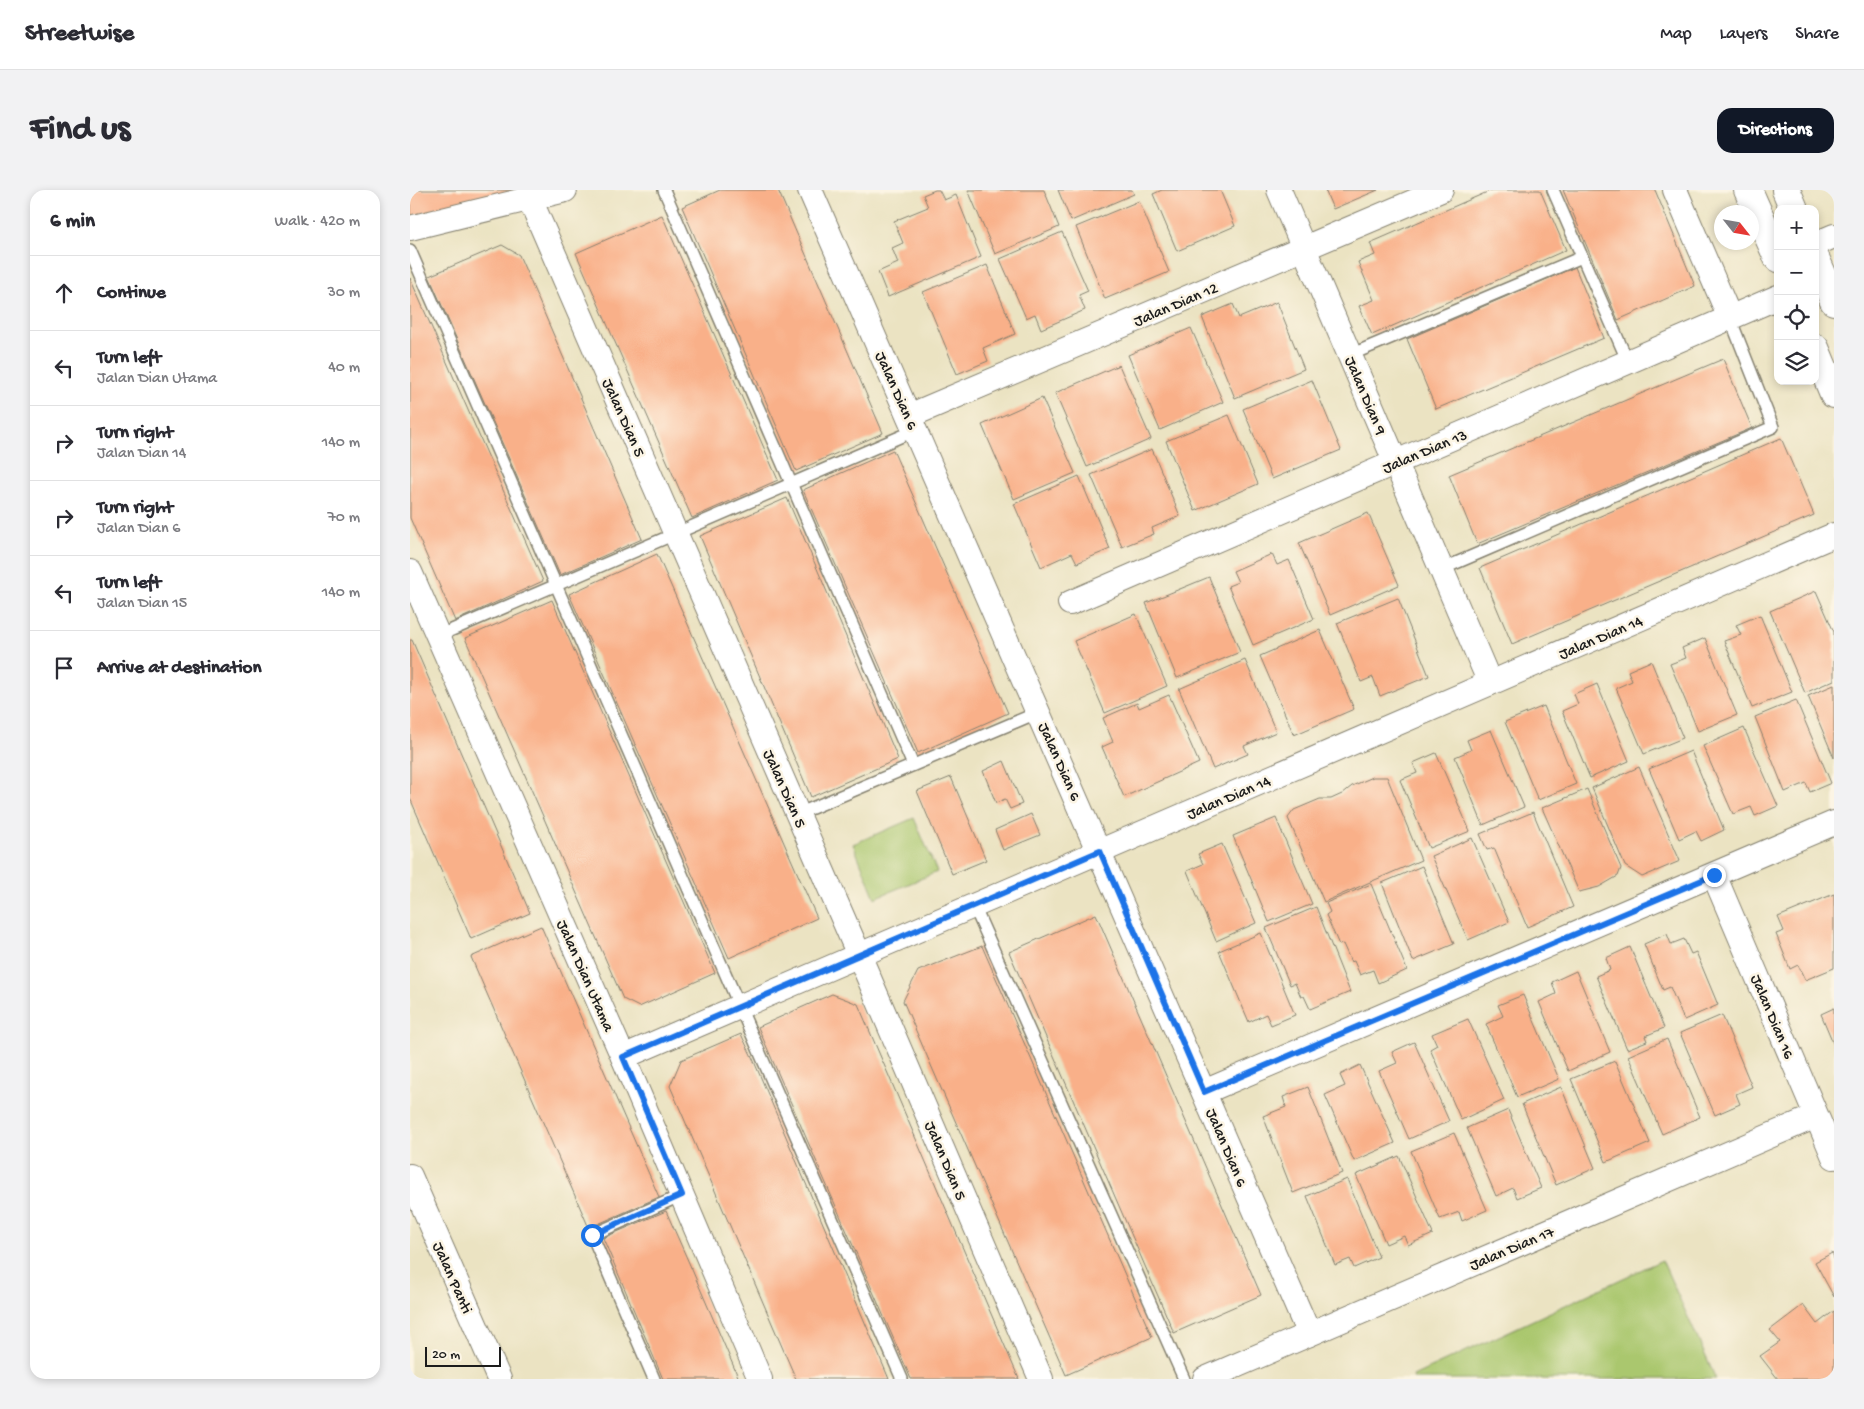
<!DOCTYPE html>
<meta charset="utf-8">
<style>
body{margin:0;font-family:"Gochi Hand",sans-serif;background:#f2f2f3;color:#2b2b33}
.controls{position:absolute;right:15px;top:15px;display:grid;overflow:hidden;border-radius:10px;box-shadow:0 2px 8px #0003}
.controls button{width:45px;height:45px;display:grid;place-items:center;padding:0;border:0;border-bottom:1px solid #e1e1e2;background:#fff;color:#2b2b33;font:25px sans-serif}
.compass{position:absolute;left:1304px;top:15px;width:45px;height:45px;border-radius:50%;background:#fff;box-shadow:0 2px 8px #0003;rotate:121deg}
.scale{position:absolute;left:15px;bottom:12px;width:76px;box-sizing:border-box;padding-left:5px;border:2px solid #1c1c1c;border-top:0;font-size:14px;line-height:18px;white-space:nowrap;color:#1c1c1c;-webkit-text-stroke:4px #fcf5e5;paint-order:stroke}
.stop{position:absolute;width:15px;height:15px;margin:-11px;border:4px solid #1a73e8;border-radius:50%;background:#fff}
.stop.end{background:#1a73e8;border-color:#fff;box-shadow:0 1px 5px #0008}
.list{margin:0;padding:0;list-style:none}
h2{display:flex;justify-content:space-between;align-items:center;height:65px;margin:0;padding:0 20px;font-size:21px}
h2 small{font-size:16px;font-weight:400;color:#7c7c81}
.list li{display:grid;grid-template-columns:32px 1fr auto;gap:15px;align-items:center;box-sizing:border-box;height:75px;padding:0 20px;border-top:1px solid #e1e1e2}
.list b{display:block;font-size:19px;white-space:nowrap}
.list p{margin:0;font-size:16px;white-space:nowrap;color:#7c7c81}
.list em{font-size:16px;font-style:normal;color:#7c7c81}
.icon{flex:none;width:28px;height:28px;fill:none;stroke:currentColor;stroke-width:2;stroke-linecap:round;stroke-linejoin:round}
.map{position:relative;flex:none;width:1424px;height:1189px;overflow:hidden;border-radius:15px}
header{display:flex;align-items:center;gap:30px;box-sizing:border-box;height:70px;padding:0 25px;background:#fff;border-bottom:1px solid #e1e1e2}
header strong{font-size:24px}
nav{display:flex;gap:28px;margin-inline-start:auto;font-size:18px}
.intro{display:flex;align-items:center;justify-content:space-between;box-sizing:border-box;height:120px;padding:0 30px}
h1{margin:0;font-size:35px}
.button{padding:12px 22px;border-radius:15px;background:#111827;color:#fff;font-size:18px;font-weight:700}
main{display:flex;gap:30px;padding:0 30px}
aside{flex:1;background:#fff;border-radius:15px;box-shadow:0 2px 8px #0003}
.map>svg:first-child{display:block}
</style>
<header>
<strong>Streetwise</strong>
<nav><a>Map</a><a>Layers</a><a>Share</a></nav>
</header>
<div class="intro"><h1>Find us</h1><a class="button">Directions</a></div>
<main>
<aside>
<h2>6 min<small>Walk · 420 m</small></h2>
<ul class="list">
<li><svg class="icon" aria-label="ahead" viewBox="0 0 24 24"><path d="M12 20V5M6 11l6-6 6 6"/></svg><div><b>Continue</b></div><em>30 m</em></li>
<li><svg class="icon" aria-label="left" viewBox="0 0 24 24"><path d="M17 20v-9H6M10 6l-5 5 5 5"/></svg><div><b>Turn left</b><p>Jalan Dian Utama</p></div><em>40 m</em></li>
<li><svg class="icon" aria-label="right" viewBox="0 0 24 24"><path d="M7 20v-9h11M14 6l5 5-5 5"/></svg><div><b>Turn right</b><p>Jalan Dian 14</p></div><em>140 m</em></li>
<li><svg class="icon" aria-label="right" viewBox="0 0 24 24"><path d="M7 20v-9h11M14 6l5 5-5 5"/></svg><div><b>Turn right</b><p>Jalan Dian 6</p></div><em>70 m</em></li>
<li><svg class="icon" aria-label="left" viewBox="0 0 24 24"><path d="M17 20v-9H6M10 6l-5 5 5 5"/></svg><div><b>Turn left</b><p>Jalan Dian 15</p></div><em>140 m</em></li>
<li><svg class="icon" aria-label="arrive" viewBox="0 0 24 24"><path d="M6 21V4h12l-3 4 3 4H6"/></svg><div><b>Arrive at destination</b></div></li>
</ul>
</aside>
<div class="map">
<svg width="1424" height="1189" viewBox="0 0 1424 1189">
<rect width="100%" height="100%" fill="#fcf5e5"/>
<filter id="ink" filterUnits="userSpaceOnUse"><feTurbulence type="fractalNoise" baseFrequency=".02" numOctaves="2"/><feDisplacementMap in="SourceGraphic" scale="10" xChannelSelector="R" yChannelSelector="G"/><feConvolveMatrix kernelMatrix="1 2 1 2 8 2 1 2 1" color-interpolation-filters="sRGB"/></filter>
<filter id="wash" filterUnits="userSpaceOnUse"><feTurbulence type="fractalNoise" baseFrequency=".0096" numOctaves="4" result="noise"/><feDisplacementMap in="SourceGraphic" scale="20" xChannelSelector="R" yChannelSelector="G"/><feGaussianBlur stdDeviation="1.12" result="paint"/><feColorMatrix in="noise" values="0 0 0 0 0 0 0 0 0 0 0 0 0 0 0 0 0 1.4 0 .05"/><feComposite in="paint" operator="in"/></filter>
<g filter="url(#wash)">
<rect width="100%" height="100%" fill="#ebe3c2"/>
<g fill="#aac76e" stroke="#637245">
<polygon points="504,628 527,682 465,708 443,654"/>
<polygon points="1252,1070 1306,1189 1004,1189 1003,1186"/>
</g>
<g id="blocks">
<g fill="#f9b089">
<polygon points="0,0 109,0 0,27"/>
<polygon points="310,0 368,0 473,243 386,281 272,17"/>
<polygon points="525,0 529,0 534,10 546,5 571,67 478,107 468,82 488,73 482,58 493,53 484,31 518,17 513,5"/>
<polygon points="558,0 634,0 649,37 585,64"/>
<polygon points="648,0 722,0 724,4 661,31"/>
<polygon points="752,0 810,0 825,36 767,61 743,4"/>
<polygon points="915,0 968,0 923,19"/>
<polygon points="1082,0 1130,0 1156,60 962,145 949,116 964,110 948,72 965,65 960,53"/>
<polygon points="1153,0 1245,0 1285,96 1208,130"/>
<polygon points="729,11 759,82 695,109 666,37"/>
<polygon points="252,25 368,290 282,328 166,63"/>
<polygon points="652,42 678,101 669,105 675,120 631,139 625,124 616,128 590,69"/>
<polygon points="92,55 109,65 232,349 150,385 19,86"/>
<polygon points="577,75 605,144 573,158 578,171 547,184 513,102"/>
<polygon points="1165,77 1194,148 1026,219 997,149"/>
<polygon points="0,88 133,391 45,431 0,328"/>
<polygon points="867,112 894,179 825,208 792,127 823,114 829,128"/>
<polygon points="781,138 813,212 750,240 718,165"/>
<polygon points="1313,169 1342,238 1067,354 1039,285"/>
<polygon points="709,175 741,249 677,277 645,203"/>
<polygon points="902,190 931,260 862,289 833,219"/>
<polygon points="632,208 665,283 604,309 572,235"/>
<polygon points="819,225 848,294 785,321 756,251"/>
<polygon points="1371,248 1404,325 1102,454 1070,378"/>
<polygon points="742,259 770,326 742,338 744,344 712,357 681,285"/>
<polygon points="483,260 598,523 508,563 393,300"/>
<polygon points="669,286 700,359 667,373 662,363 631,377 604,314"/>
<polygon points="377,308 488,569 401,607 290,346"/>
<polygon points="958,323 989,395 920,425 889,353"/>
<polygon points="247,364 407,728 319,768 159,404"/>
<polygon points="862,364 867,375 879,370 904,429 843,455 818,396 828,392 823,381"/>
<polygon points="799,387 830,462 767,488 736,413"/>
<polygon points="1406,401 1424,442 1424,490 1395,503 1360,421"/>
<polygon points="988,408 1019,486 970,506 963,487 951,492 927,433"/>
<polygon points="142,410 305,783 229,817 213,809 55,448"/>
<polygon points="726,424 757,496 695,523 664,451"/>
<polygon points="1350,425 1382,502 1342,518 1314,451 1331,445 1326,435"/>
<polygon points="910,440 944,519 884,545 850,466"/>
<polygon points="1295,448 1327,525 1288,541 1260,474 1276,468 1272,458"/>
<polygon points="0,450 2,450 15,480 120,723 61,749 0,608"/>
<polygon points="835,470 866,542 834,556 838,564 803,579 769,499"/>
<polygon points="1241,471 1273,548 1234,564 1206,498 1222,491 1218,481"/>
<polygon points="1187,494 1219,571 1180,588 1152,521 1168,514 1164,504"/>
<polygon points="1424,495 1424,568 1398,506"/>
<polygon points="759,505 789,573 714,607 692,557 703,552 693,528 727,513 729,518"/>
<polygon points="1386,510 1421,593 1400,602 1396,593 1375,602 1345,527"/>
<polygon points="1134,516 1166,594 1128,610 1095,532"/>
<polygon points="1334,538 1368,616 1345,626 1341,617 1323,624 1293,556"/>
<polygon points="1081,540 1114,617 1073,635 1045,567 1061,560 1057,550"/>
<polygon points="1281,561 1314,640 1291,651 1286,641 1269,649 1239,579"/>
<polygon points="1026,563 1060,641 1019,658 990,590 1007,583 1003,573"/>
<polygon points="594,571 612,614 600,619 595,609 586,613 573,581"/>
<polygon points="1229,577 1270,671 1232,687 1215,676 1182,598"/>
<polygon points="541,587 576,670 542,684 507,601"/>
<polygon points="963,587 977,587 1011,670 914,712 878,628 884,620 910,609 921,609 932,604 942,596"/>
<polygon points="1177,599 1211,678 1208,686 1189,697 1169,702 1132,618"/>
<polygon points="1123,622 1163,717 1117,737 1084,658 1077,660 1070,644"/>
<polygon points="621,624 630,645 593,660 585,640"/>
<polygon points="866,628 902,714 859,732 823,646"/>
<polygon points="1062,648 1099,732 1058,750 1021,666"/>
<polygon points="812,654 846,733 806,751 777,681 793,674 788,664"/>
<polygon points="1012,676 1044,754 1003,771 972,693"/>
<polygon points="961,694 997,780 968,793 963,780 950,785 944,771 941,772 933,754 929,755 916,725 920,722 916,713"/>
<polygon points="1424,704 1424,778 1395,790 1388,775 1380,779 1366,744 1374,741 1368,727"/>
<polygon points="906,717 940,802 900,819 894,806 891,807 885,793 880,795 856,738"/>
<polygon points="686,724 851,1105 764,1143 599,762"/>
<polygon points="131,736 249,1007 179,1038 61,767"/>
<polygon points="851,743 885,825 861,835 856,824 839,832 809,761"/>
<polygon points="1257,744 1261,754 1274,749 1281,764 1286,762 1308,815 1274,830 1260,797 1253,800 1234,754"/>
<polygon points="572,756 742,1147 656,1185 493,811 508,781"/>
<polygon points="1220,757 1254,838 1235,846 1237,851 1217,859 1186,786 1200,780 1196,768"/>
<polygon points="1166,781 1200,862 1158,881 1129,812 1146,804 1142,792"/>
<polygon points="422,804 448,814 609,1189 501,1189 348,837"/>
<polygon points="1113,805 1149,889 1107,907 1076,834 1093,826 1088,815"/>
<polygon points="1424,818 1424,855 1411,824"/>
<polygon points="1312,825 1342,897 1326,904 1330,914 1305,925 1270,843"/>
<polygon points="1058,829 1094,910 1051,930 1020,859 1027,855 1022,844"/>
<polygon points="331,844 343,869 479,1189 386,1189 376,1166 260,896 271,870"/>
<polygon points="1257,849 1290,927 1252,944 1218,866"/>
<polygon points="1004,852 1039,931 999,949 969,881 987,873 982,862"/>
<polygon points="1205,871 1240,953 1196,972 1161,889"/>
<polygon points="950,875 985,953 944,971 915,905 935,896 930,885"/>
<polygon points="898,897 932,983 883,1003 853,926 876,917 873,907"/>
<polygon points="1151,897 1185,978 1146,995 1112,914"/>
<polygon points="1098,920 1131,998 1107,1008 1103,998 1086,1006 1057,938"/>
<polygon points="1044,943 1077,1020 1052,1031 1049,1022 1030,1029 1001,961"/>
<polygon points="989,966 1023,1044 998,1055 994,1046 976,1054 946,985"/>
<polygon points="937,989 969,1067 944,1078 940,1069 925,1075 897,1006"/>
<polygon points="256,1021 283,1082 329,1189 253,1189 219,1109 193,1048"/>
<polygon points="1422,1063 1424,1067 1424,1107 1405,1072"/>
<polygon points="1393,1115 1407,1134 1424,1121 1424,1188 1422,1189 1368,1189 1350,1166 1370,1152 1360,1140"/>
</g>
</g>
</g>
<g filter="url(#ink)">
<use href="#blocks" fill-opacity="0" stroke="#84806f" stroke-width="1"/>
<g fill="none" stroke-linecap="round" stroke-linejoin="round">
<defs>
<g id="service">
<polyline points="254,0 503,575"/>
<polyline points="1143,0 1218,172"/>
<polyline points="0,60 492,1189"/>
<polyline points="940,165 1172,67"/>
<polyline points="1032,379 1363,237 1320,128"/>
<polyline points="28,446 506,240"/>
<polyline points="388,624 629,522"/>
<polyline points="564,716 774,1189"/>
<polyline points="244,1189 182,1045 272,1005"/>
</g>
<g id="minor">
<polyline points="400,0 899,1144"/>
<polyline points="869,0 1080,493"/>
<polyline points="1265,0 1320,128"/>
<polyline points="120,9 449,765 631,1189"/>
<polyline points="0,38 155,0"/>
<polyline points="1405,54 1424,46"/>
<polyline points="499,226 1031,0"/>
<polyline points="0,382 213,867 350,1189"/>
<polyline points="660,413 1368,107"/>
<polyline points="1304,685 1424,967"/>
<polyline points="213,867 1424,345"/>
<polyline points="794,902 1424,633"/>
<polyline points="0,986 89,1189"/>
<polyline points="795,1189 1406,926"/>
</g>
<g id="tertiary">
<polyline points="1338,0 1368,68"/>
<polyline points="1376,0 1384,19"/>
<polyline points="1405,68 1424,111"/>
<polyline points="1405,158 1424,204"/>
</g>
</defs>
<use href="#service" stroke="#84806f" stroke-width="14"/>
<use href="#minor" stroke="#84806f" stroke-width="26"/>
<use href="#tertiary" stroke="#84806f" stroke-width="30"/>
<use href="#service" stroke="#fff" stroke-width="11"/>
<use href="#minor" stroke="#fff" stroke-width="24"/>
<use href="#tertiary" stroke="#fff" stroke-width="28"/>
</g>
</g>
<g fill="none" stroke-linecap="round" stroke-linejoin="round" filter="url(#ink)">
<polyline stroke="#1a73e8" stroke-width="6" points="182,1045 272,1005 213,867 690,661 794,902 1304,685"/>
</g>
<g text-anchor="middle" stroke-width="5" stroke-linejoin="round" paint-order="stroke">
<g font-size="16" fill="#1c1c1c" stroke="#fcf5e5">
<text transform="translate(765 113) rotate(-23)" y="6">Jalan Dian 12</text>
<text transform="translate(488 200) rotate(66)" y="6">Jalan Dian 6</text>
<text transform="translate(957 205) rotate(67)" y="6">Jalan Dian 9</text>
<text transform="translate(215 227) rotate(66)" y="6">Jalan Dian 5</text>
<text transform="translate(1014 260) rotate(-23)" y="6">Jalan Dian 13</text>
<text transform="translate(1190 446) rotate(-23)" y="6">Jalan Dian 14</text>
<text transform="translate(651 571) rotate(66)" y="6">Jalan Dian 6</text>
<text transform="translate(376 598) rotate(66)" y="6">Jalan Dian 5</text>
<text transform="translate(818 606) rotate(-23)" y="6">Jalan Dian 14</text>
<text transform="translate(177 785) rotate(66)" y="6">Jalan Dian Utama</text>
<text transform="translate(1364 826) rotate(67)" y="6">Jalan Dian 16</text>
<text transform="translate(818 957) rotate(67)" y="6">Jalan Dian 6</text>
<text transform="translate(537 970) rotate(67)" y="6">Jalan Dian 5</text>
<text transform="translate(1101 1057) rotate(-23)" y="6">Jalan Dian 17</text>
<text transform="translate(44 1087) rotate(66)" y="6">Jalan Panti</text>
</g>
</g>
</svg>
<div class="controls">
<button>+</button>
<button>−</button>
<button><svg class="icon" aria-label="locate" viewBox="0 0 24 24"><circle cx="12" cy="12" r="6"/><path d="M12 2v4M12 18v4M2 12h4M18 12h4"/></svg></button>
<button><svg class="icon" aria-label="layers" viewBox="0 0 24 24"><path d="M12 4l9 5-9 5-9-5zM3 14l9 5 9-5"/></svg></button>
</div>
<svg class="compass" viewBox="-18 -18 36 36"><path d="M0-13l5 13h-10z" fill="#e53935"/><path d="M0 13l5-13h-10z" fill="#7c7c81"/></svg>
<div class="scale">20 m</div>
<div class="stop" style="left:182px;top:1045px"></div>
<div class="stop end" style="left:1304px;top:685px"></div>
</div>
</main>
